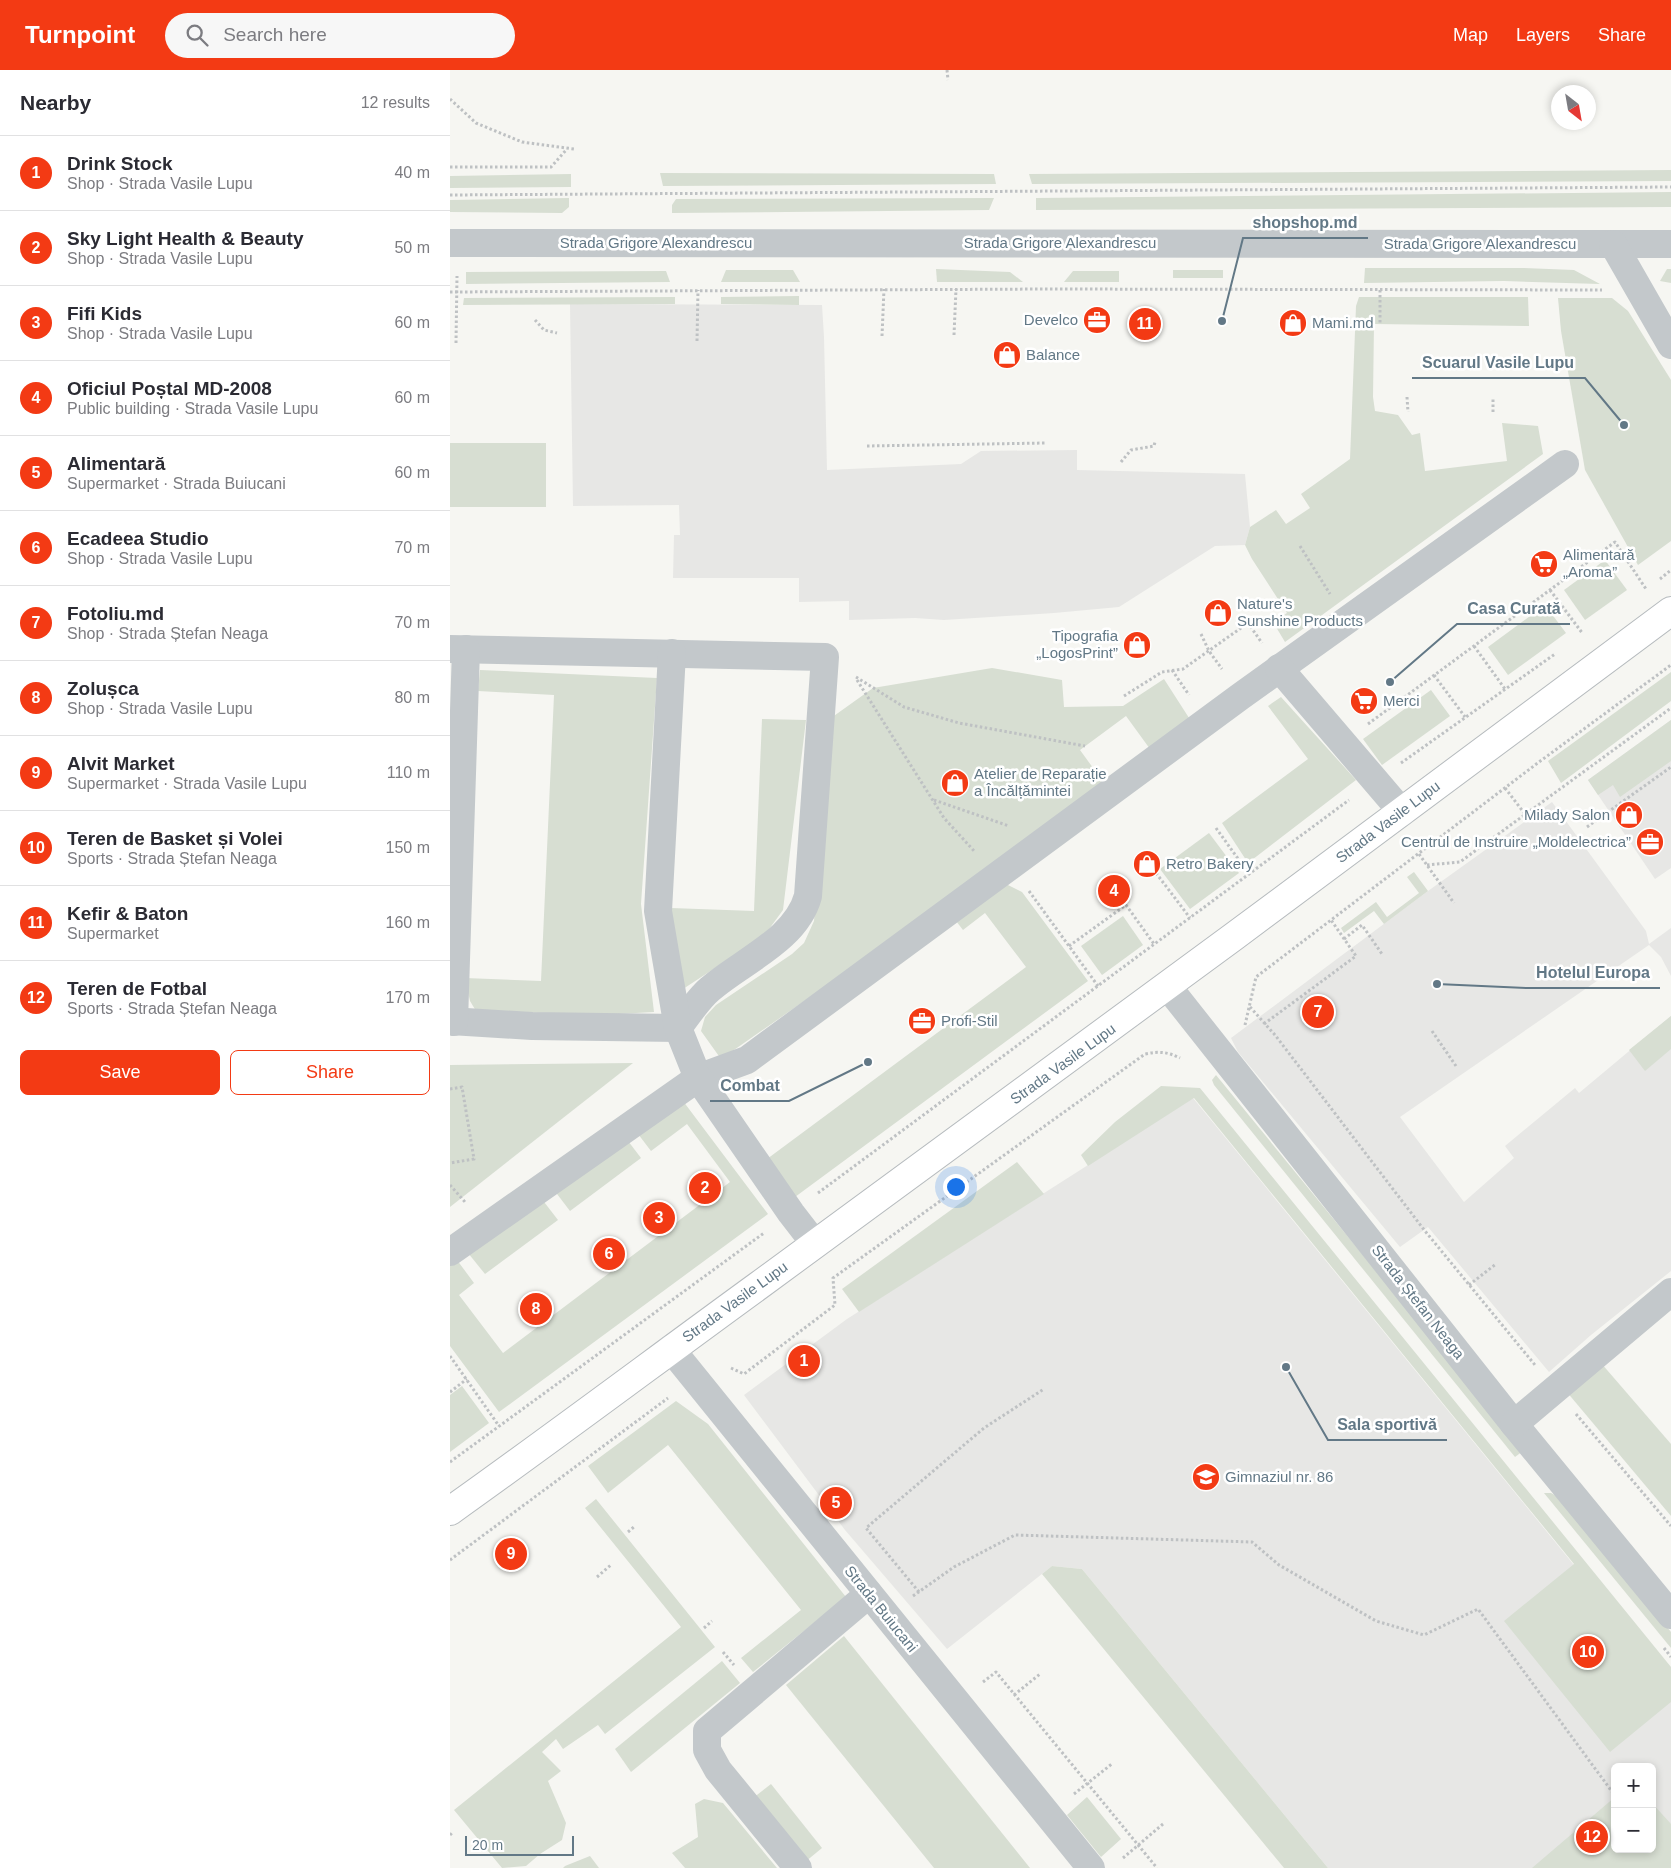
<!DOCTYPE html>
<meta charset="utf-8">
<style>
body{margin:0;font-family:Helvetica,sans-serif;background:#f7f7f7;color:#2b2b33}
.controls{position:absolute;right:15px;bottom:15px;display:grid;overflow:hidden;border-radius:8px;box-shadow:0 2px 8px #0003}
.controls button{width:45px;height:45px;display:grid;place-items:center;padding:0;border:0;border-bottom:1px solid #e1e1e2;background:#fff;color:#2b2b33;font:25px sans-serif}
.compass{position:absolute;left:1101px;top:15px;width:45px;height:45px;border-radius:50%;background:#fff;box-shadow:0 2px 8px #0003;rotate:149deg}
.scale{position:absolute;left:15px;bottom:12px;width:109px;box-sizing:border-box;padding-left:5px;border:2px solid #627886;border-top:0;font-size:14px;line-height:18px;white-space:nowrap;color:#627886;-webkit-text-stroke:4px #fff;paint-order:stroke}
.you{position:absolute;left:505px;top:1116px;width:18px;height:18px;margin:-12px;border:4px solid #fff;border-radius:50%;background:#1a73e8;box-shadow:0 0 0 8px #1a73e833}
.badge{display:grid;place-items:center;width:32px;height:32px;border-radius:50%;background:#f33a14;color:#fff;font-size:16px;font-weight:700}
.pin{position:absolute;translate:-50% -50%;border:2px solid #fff;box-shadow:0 1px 5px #0006}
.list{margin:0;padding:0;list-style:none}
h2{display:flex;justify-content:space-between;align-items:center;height:65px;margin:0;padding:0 20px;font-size:21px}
h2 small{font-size:16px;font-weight:400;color:#7c7c81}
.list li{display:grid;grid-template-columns:32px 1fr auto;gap:15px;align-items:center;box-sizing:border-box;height:75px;padding:0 20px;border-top:1px solid #e1e1e2}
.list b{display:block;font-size:19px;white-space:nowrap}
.list p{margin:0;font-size:16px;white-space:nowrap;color:#7c7c81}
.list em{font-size:16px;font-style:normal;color:#7c7c81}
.actions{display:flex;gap:10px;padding:15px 20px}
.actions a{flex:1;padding:11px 0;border:1px solid #f33a14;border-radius:8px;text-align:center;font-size:18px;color:#f33a14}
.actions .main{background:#f33a14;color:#fff}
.icon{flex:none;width:28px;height:28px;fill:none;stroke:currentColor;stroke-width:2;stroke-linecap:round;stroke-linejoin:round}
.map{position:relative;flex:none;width:1221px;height:1798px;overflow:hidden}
header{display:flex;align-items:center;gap:30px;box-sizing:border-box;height:70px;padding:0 25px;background:#f33a14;color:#fff}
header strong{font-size:24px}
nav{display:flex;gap:28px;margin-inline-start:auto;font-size:18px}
.search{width:350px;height:45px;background:#f7f7f7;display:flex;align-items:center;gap:12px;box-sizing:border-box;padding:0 18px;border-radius:28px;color:#7c7c81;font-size:19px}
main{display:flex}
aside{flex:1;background:#fff}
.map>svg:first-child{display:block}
</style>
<header>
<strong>Turnpoint</strong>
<div class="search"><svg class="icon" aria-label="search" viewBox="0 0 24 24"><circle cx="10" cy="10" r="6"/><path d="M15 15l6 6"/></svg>Search here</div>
<nav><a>Map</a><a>Layers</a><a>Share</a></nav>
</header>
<main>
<aside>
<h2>Nearby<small>12 results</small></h2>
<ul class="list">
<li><span class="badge">1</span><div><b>Drink Stock</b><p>Shop · Strada Vasile Lupu</p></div><em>40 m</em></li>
<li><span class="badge">2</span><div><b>Sky Light Health &amp; Beauty</b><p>Shop · Strada Vasile Lupu</p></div><em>50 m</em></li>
<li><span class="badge">3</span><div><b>Fifi Kids</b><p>Shop · Strada Vasile Lupu</p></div><em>60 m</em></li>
<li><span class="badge">4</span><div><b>Oficiul Poștal MD-2008</b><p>Public building · Strada Vasile Lupu</p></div><em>60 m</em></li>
<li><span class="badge">5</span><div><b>Alimentară</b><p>Supermarket · Strada Buiucani</p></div><em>60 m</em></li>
<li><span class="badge">6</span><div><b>Ecadeea Studio</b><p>Shop · Strada Vasile Lupu</p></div><em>70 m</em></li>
<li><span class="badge">7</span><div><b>Fotoliu.md</b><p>Shop · Strada Ștefan Neaga</p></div><em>70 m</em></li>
<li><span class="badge">8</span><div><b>Zolușca</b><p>Shop · Strada Vasile Lupu</p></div><em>80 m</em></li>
<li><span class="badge">9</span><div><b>Alvit Market</b><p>Supermarket · Strada Vasile Lupu</p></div><em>110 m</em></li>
<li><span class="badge">10</span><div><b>Teren de Basket și Volei</b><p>Sports · Strada Ștefan Neaga</p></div><em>150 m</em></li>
<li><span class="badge">11</span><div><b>Kefir &amp; Baton</b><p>Supermarket</p></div><em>160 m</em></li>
<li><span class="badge">12</span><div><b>Teren de Fotbal</b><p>Sports · Strada Ștefan Neaga</p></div><em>170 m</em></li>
</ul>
<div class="actions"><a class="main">Save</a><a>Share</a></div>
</aside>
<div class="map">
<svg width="1221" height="1798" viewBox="0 0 1221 1798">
<rect width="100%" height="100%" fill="#f6f6f2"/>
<g fill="#e7e7e5" fill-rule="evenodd">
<polygon points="120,234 372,235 374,267 377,400 511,394 531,381 627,380 627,400 795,404 800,457 795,475 765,476 669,537 604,543 494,550 465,548 399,550 399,531 349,532 349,508 223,508 224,465 230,465 229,435 123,436"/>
<polygon points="1221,650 1221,798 1205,809 1138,710"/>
<polygon points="1102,732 1196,861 1199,874 1221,858 1221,906 1211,887 1199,875 950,1047 1014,1132 1064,1088 1055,1076 1125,1018 1129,1023 1221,946 1221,1201 1141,1265 1099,1302 978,1157 950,1177 788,982 781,968 978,821"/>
<path d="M743 1028 1221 1614V1798H878L632 1499 602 1496 497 1579 395 1460 294 1325 397 1249ZM1165 1697H1202V1779H1165Z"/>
</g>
<g fill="#d7ded2">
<polygon points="1221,100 1221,111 582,114 579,104"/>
<polygon points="210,103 544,104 546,114 213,116"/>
<polygon points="121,104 121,117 0,118 0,106"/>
<polygon points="1221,122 1221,137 586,140 586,128"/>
<polygon points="119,128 119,137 112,143 0,142 0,130"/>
<polygon points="544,128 539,140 222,143 222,135 226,129"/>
<polygon points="915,198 1074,198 1124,200 1150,214 1054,211 914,213"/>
<polygon points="486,199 560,202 573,212 487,212"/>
<polygon points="1217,199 1221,199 1221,213 1210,211"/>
<polygon points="276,200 343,200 350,212 271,212"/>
<rect x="723" y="200" width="50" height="8"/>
<polygon points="216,201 220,212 16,214 16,202"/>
<polygon points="623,201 669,201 669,212 614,212"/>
<polygon points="349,226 349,235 271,234 271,227"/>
<polygon points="225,227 225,234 13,235 14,228"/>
<polygon points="909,227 1078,227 1079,256 924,254 923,327 925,341 948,345 962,365 970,363 975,401 1057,391 1052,353 1088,356 1093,384 835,572 823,552 837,543 802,489 795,475 800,457 826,440 836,454 860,438 851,424 900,389 906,236"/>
<polygon points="1108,228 1162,228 1178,241 1221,310 1221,471 1188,495 1135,400 1111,261"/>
<rect x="0" y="373" width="96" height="64"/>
<polygon points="1155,490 1177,520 1135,550 1114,520"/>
<polygon points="1095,535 1116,563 1058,605 1038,577"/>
<polygon points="542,598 612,610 614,637 673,636 714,609 741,651 700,679 676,646 630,680 654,713 393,904 271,989 251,961 255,947 266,935 342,884 354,873 364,851 381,648 423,618"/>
<polygon points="30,600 207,608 191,834 204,942 150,945 26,941 20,931 15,908 91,911 104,625 28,621"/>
<polygon points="1221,602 1221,631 1111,713 1098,691"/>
<polygon points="981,620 1000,646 932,695 913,669"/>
<polygon points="831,627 906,710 798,793 772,753 858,689 818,636"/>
<polygon points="312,649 356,650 333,840 314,866 233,919 221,838 304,841"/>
<polygon points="1221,650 1221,691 1170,727 1163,715 1148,725 1138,710"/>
<polygon points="759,763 789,803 740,839 710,799"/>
<polygon points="964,802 978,821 934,854 924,841 894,863 891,858 926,832 937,847 969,823 957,807"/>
<polygon points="556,814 572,822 638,911 345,1127 317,1089 576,897 535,843 513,860 506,851"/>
<polygon points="673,846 693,875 652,905 631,876"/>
<polygon points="1221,946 1221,979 1195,1001 1179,980"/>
<polygon points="183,993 0,1137 0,995"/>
<polygon points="766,1005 1073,1381 1065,1387 764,1015 762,1010"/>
<polygon points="711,1016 750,1018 1221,1597 1221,1632 1160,1682 1054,1551 1124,1494 744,1028 638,1096 631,1085 665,1052"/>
<polygon points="233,1031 318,1144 49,1342 0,1276 0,1195 7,1190 24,1213 9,1225 53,1283 280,1112 237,1054 201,1081 185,1060"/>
<polygon points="175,1067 191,1088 120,1141 104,1120"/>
<polygon points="567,1092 594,1124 409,1242 392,1219"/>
<polygon points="91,1128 108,1150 35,1204 18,1183"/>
<polygon points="1151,1293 1221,1374 1221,1446 1116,1321"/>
<polygon points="12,1316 39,1353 0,1382 0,1325"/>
<polygon points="226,1331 258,1354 396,1527 303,1602 291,1588 351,1540 218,1375 158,1423 138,1396"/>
<polygon points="1094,1423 1101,1423 1115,1431 1221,1562 1221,1578"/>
<polygon points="146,1429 265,1577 155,1664 148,1655 113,1679 106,1669 92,1682 111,1701 98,1711 116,1753 112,1770 90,1784 76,1796 52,1798 4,1740 231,1557 135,1438"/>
<polygon points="602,1496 632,1499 878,1798 834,1798 592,1504"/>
<polygon points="394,1566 580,1798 484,1798 336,1615"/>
<polygon points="272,1591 290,1613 181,1702 165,1679"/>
<polygon points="321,1714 372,1778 355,1792 303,1728"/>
<polygon points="637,1727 671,1769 651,1787 617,1745"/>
<polygon points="1165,1727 1165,1779 1202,1779 1202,1733 1221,1754 1221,1798 1082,1798"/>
<polygon points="254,1729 273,1733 327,1798 235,1798 222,1783 248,1767 245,1734"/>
<polygon points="140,1786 149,1798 113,1798 115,1796"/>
</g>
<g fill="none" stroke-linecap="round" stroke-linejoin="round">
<defs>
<path id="major" d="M0 1441C104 1367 205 1291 308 1216 614 993 918 768 1221 541"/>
</defs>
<use href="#major" stroke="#b6bbbe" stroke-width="30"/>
<g stroke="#bec1c3" stroke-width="3" stroke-dasharray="2.5 2.5" stroke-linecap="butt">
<polyline points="497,0 498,10"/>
<polyline points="0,29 26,53 72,72 124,79"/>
<polyline points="0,97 101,97 117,79"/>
<polyline points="0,125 1221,117"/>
<polyline points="930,220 930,255"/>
<polyline points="0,222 595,219 1152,220"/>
<polyline points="85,250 94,260 107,263"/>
<polyline points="504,265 506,219"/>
<polyline points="432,266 434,219"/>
<polyline points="247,271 248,220"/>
<polyline points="6,273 7,206"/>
<polyline points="957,327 958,342"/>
<polyline points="1043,342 1043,328"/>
<polyline points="417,376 595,373"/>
<polyline points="671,392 681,380 704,376 705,372"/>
<polyline points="850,476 880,524"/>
<polyline points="1210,509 1221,500"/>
<polyline points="1100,520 1133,564"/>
<polyline points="751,564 759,581 772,599"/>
<polyline points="1024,576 1055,619"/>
<polyline points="722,600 739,625"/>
<polyline points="984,605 1015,647"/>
<polyline points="406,607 454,637 509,653 635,676"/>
<polyline points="407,610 494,748 525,782"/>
<polyline points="674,626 712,602 733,599 798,553 812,573"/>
<polyline points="918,654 1165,472 1196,519"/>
<polyline points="951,693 1105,584"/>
<polyline points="1055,718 1075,744"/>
<polyline points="484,730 559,756"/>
<polyline points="1137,757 1221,697"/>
<polyline points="766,758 799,804"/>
<polyline points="969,784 1004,833"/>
<polyline points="977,795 1010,792 1221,638"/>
<polyline points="706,803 740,848"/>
<polyline points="579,821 648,916"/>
<polyline points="894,869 912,855 932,884"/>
<polyline points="619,876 676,835 704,874"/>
<polyline points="800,937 825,965 975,1161 1085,1295"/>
<polyline points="814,954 906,886 881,850"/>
<polyline points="795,955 806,907 1089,692 1221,595"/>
<polyline points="982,961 1006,996"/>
<polyline points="0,1019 12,1017 24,1089 0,1093"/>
<polyline points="0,1115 15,1132"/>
<polyline points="368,1123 899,730"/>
<polyline points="1019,1215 1046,1194"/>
<polyline points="0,1286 49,1356"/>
<path d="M281 1298 294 1304 385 1235 383 1208 695 984C709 981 718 982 730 988"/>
<polyline points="0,1322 17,1309"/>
<polyline points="1126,1344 1221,1456"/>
<polyline points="0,1392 314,1163"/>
<polyline points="178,1462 185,1456"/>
<polyline points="0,1490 218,1328"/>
<polyline points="147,1507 162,1494"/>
<polyline points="469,1522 416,1458 534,1358 594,1319"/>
<polyline points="463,1526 504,1497 565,1465 802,1472 829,1495 926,1551 974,1565 1028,1539 1163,1723"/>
<polyline points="254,1558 262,1551"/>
<polyline points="1214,1578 1221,1587"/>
<polyline points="273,1582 284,1595"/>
<polyline points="533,1612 546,1602 707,1798"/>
<polyline points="564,1625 590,1604"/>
<polyline points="624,1724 663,1693"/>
<polyline points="0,1765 3,1762"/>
<polyline points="673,1788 713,1754"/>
</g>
<g stroke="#c3c8cb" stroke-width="28">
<polyline points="0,173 1221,174"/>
<polyline points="1163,174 1221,275"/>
<path d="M0 579 375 587 358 826C346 870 292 891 260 919 248 929 238 945 228 958L82 956 0 951"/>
<polyline points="222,583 208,841 228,958 248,1008 297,990 791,626 1115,394"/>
<polyline points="829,598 952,742"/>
<polyline points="718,917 1064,1354 1221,1545"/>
<polyline points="4,952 16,579"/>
<polyline points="0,1182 248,1008 341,1143 365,1174"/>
<polyline points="221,1279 641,1798"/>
<polyline points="1064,1354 1221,1222"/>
<polyline points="348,1798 268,1700 257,1680 257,1661 419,1524"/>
</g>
<use href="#major" stroke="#fff" stroke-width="28"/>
</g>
<defs>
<symbol id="office-disc" viewBox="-11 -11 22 22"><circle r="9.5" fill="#f33a14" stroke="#fff"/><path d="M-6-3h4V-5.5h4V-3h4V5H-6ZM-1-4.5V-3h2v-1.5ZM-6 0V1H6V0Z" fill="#fff"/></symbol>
<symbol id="shop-disc" viewBox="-11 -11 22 22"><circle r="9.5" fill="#f33a14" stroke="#fff"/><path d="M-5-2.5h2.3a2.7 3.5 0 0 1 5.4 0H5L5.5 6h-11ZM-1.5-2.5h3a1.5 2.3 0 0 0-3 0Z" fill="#fff"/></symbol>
<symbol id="supermarket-disc" viewBox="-11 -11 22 22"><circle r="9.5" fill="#f33a14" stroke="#fff"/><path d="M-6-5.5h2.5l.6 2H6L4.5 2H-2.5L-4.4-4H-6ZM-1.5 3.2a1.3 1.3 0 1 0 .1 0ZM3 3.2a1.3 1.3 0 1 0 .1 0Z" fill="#fff"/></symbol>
<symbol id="school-disc" viewBox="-11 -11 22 22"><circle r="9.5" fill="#f33a14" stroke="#fff"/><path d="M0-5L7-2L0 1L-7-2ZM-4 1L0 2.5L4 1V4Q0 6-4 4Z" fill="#fff"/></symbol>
</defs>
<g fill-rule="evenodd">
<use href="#office-disc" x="631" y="234" width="32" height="32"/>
<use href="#shop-disc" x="827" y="237" width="32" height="32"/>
<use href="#shop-disc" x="541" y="269" width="32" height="32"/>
<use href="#supermarket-disc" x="1078" y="478" width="32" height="32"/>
<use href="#shop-disc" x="752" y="527" width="32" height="32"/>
<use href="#shop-disc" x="671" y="559" width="32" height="32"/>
<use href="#supermarket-disc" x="898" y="615" width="32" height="32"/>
<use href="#shop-disc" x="489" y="697" width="32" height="32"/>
<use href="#shop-disc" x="1163" y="729" width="32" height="32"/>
<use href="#office-disc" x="1184" y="756" width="32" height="32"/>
<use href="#shop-disc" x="681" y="778" width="32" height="32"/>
<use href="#office-disc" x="456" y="935" width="32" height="32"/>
<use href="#school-disc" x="740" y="1391" width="32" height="32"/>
</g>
<g text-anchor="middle" stroke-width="5" stroke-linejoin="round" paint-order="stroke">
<g font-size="15" fill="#627886" stroke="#fff">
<text x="206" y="178">Strada Grigore Alexandrescu</text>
<text x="610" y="178">Strada Grigore Alexandrescu</text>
<text x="1030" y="179">Strada Grigore Alexandrescu</text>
<text transform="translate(938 752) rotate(-37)" y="5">Strada Vasile Lupu</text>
<text transform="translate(613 994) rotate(-36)" y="5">Strada Vasile Lupu</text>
<text transform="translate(285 1232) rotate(-36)" y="5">Strada Vasile Lupu</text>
<text transform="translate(968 1232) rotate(52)" y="5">Strada Ștefan Neaga</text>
<text transform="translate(431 1539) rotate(51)" y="5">Strada Buiucani</text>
</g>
<g font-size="15" fill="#627886" stroke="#fff" text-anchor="start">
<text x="628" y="255" text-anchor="end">Develco</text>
<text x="862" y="258">Mami.md</text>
<text x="576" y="290">Balance</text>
<text x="1113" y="490">Alimentară<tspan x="1113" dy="17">„Aroma”</tspan></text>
<text x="787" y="539">Nature's<tspan x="787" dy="17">Sunshine Products</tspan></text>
<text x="668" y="571" text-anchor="end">Tipografia<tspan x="668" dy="17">„LogosPrint”</tspan></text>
<text x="933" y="636">Merci</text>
<text x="524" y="709">Atelier de Reparație<tspan x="524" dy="17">a Încălțămintei</tspan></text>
<text x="1160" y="750" text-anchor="end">Milady Salon</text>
<text x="1181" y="777" text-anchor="end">Centrul de Instruire „Moldelectrica”</text>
<text x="716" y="799">Retro Bakery</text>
<text x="491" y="956">Profi-Stil</text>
<text x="775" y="1412">Gimnaziul nr. 86</text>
</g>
</g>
<path fill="none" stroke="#627886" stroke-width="2" d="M772 251L793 168H918M1174 355L1135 308H962M940 612L1007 554H1120M987 914L1076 918H1210M418 992L339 1031H260M836 1297L878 1370H997"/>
<g fill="#627886" stroke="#fff" stroke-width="2">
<circle cx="772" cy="251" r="5"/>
<circle cx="1174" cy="355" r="5"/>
<circle cx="940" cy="612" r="5"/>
<circle cx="987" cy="914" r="5"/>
<circle cx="418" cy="992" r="5"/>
<circle cx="836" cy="1297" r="5"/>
</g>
<g font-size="16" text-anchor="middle" font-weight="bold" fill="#627886" stroke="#fff" stroke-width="5" stroke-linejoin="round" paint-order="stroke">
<text x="855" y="158">shopshop.md</text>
<text x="1048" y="298">Scuarul Vasile Lupu</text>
<text x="1064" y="544">Casa Curată</text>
<text x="1143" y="908">Hotelul Europa</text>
<text x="300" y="1021">Combat</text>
<text x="937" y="1360">Sala sportivă</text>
</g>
</svg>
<div class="controls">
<button>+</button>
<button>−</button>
</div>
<svg class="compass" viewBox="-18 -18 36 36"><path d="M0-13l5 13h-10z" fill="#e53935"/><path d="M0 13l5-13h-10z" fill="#7c7c81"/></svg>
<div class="scale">20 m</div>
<div class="you"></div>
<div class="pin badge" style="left:354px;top:1291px">1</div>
<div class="pin badge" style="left:255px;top:1118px">2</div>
<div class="pin badge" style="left:209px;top:1148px">3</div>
<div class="pin badge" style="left:664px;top:821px">4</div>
<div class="pin badge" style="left:386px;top:1433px">5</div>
<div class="pin badge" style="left:159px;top:1184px">6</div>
<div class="pin badge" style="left:868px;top:942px">7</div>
<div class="pin badge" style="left:86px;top:1239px">8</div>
<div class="pin badge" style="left:61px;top:1484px">9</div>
<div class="pin badge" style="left:1138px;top:1582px">10</div>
<div class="pin badge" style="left:695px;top:254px">11</div>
<div class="pin badge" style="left:1142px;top:1767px">12</div>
</div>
</main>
